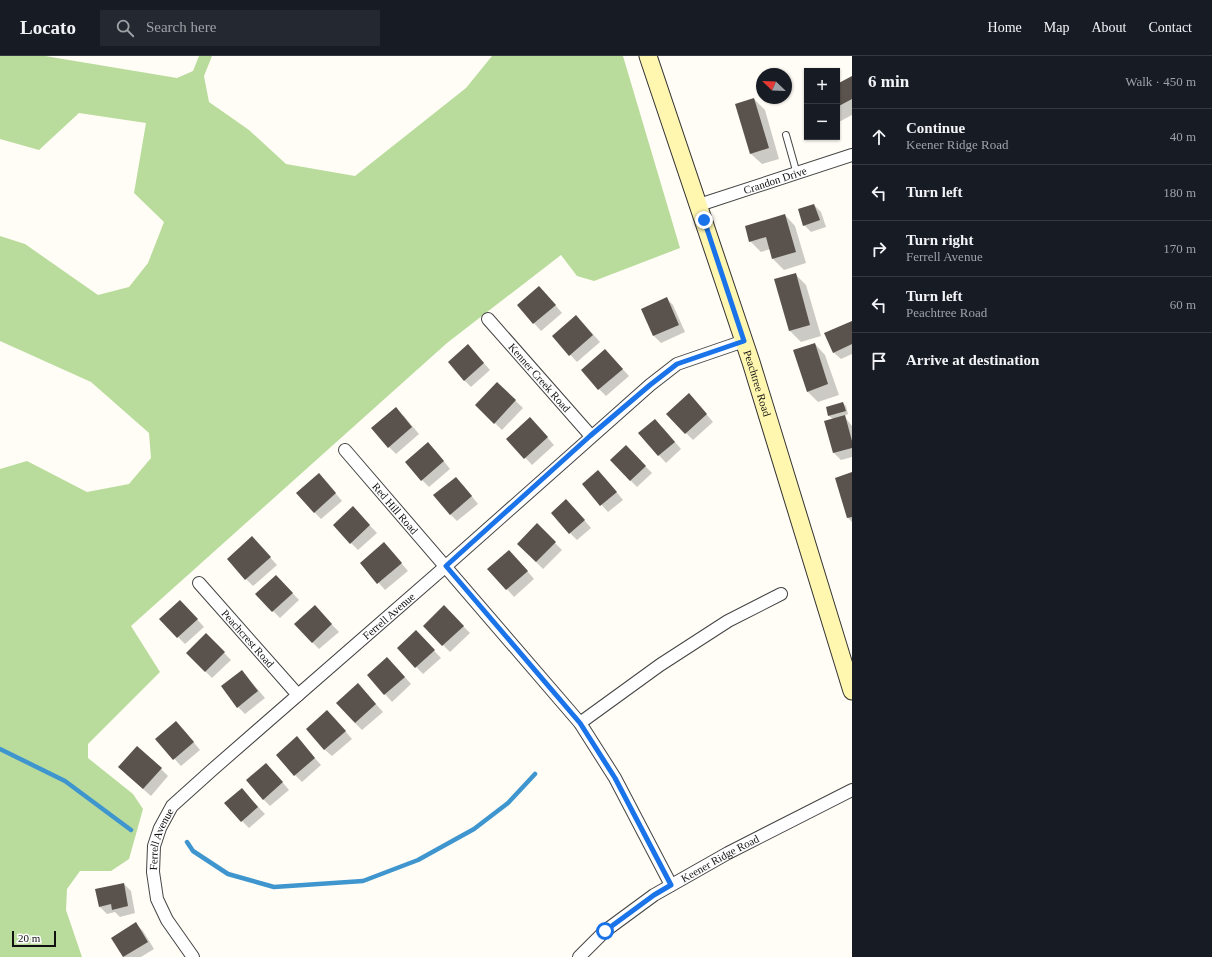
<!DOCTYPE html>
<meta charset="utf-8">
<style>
body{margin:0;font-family:Georgia,serif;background:#242831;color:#f1f3f6}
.controls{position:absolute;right:12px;top:12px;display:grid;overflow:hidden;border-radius:0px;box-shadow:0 1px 3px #0004}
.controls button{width:36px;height:36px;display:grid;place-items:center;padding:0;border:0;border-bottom:1px solid #363941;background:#171b24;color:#f1f3f6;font:20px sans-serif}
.compass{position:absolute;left:756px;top:12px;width:36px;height:36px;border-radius:50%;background:#171b24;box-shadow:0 1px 3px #0004;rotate:293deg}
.scale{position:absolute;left:12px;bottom:10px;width:44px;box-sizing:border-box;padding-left:4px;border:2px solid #111;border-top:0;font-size:11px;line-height:14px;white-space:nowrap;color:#111;-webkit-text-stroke:3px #fff;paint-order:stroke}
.stop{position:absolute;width:12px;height:12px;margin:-9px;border:3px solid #1a73e8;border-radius:50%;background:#fff}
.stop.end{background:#1a73e8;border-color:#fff;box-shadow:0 1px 4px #0008}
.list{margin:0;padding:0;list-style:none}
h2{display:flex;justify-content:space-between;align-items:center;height:52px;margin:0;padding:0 16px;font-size:17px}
h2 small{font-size:13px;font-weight:400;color:#9ea1a6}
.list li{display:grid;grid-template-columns:26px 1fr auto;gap:12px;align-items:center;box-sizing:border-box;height:56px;padding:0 16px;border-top:1px solid #363941}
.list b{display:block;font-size:15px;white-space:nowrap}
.list p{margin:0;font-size:13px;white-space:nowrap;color:#9ea1a6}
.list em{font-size:13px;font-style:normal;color:#9ea1a6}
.icon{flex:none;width:22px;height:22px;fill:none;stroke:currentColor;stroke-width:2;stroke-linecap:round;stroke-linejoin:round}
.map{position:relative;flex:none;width:852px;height:901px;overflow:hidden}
header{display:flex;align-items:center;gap:24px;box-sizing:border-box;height:56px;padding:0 20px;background:#171b24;border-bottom:1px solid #363941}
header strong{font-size:19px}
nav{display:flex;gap:22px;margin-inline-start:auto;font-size:14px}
.search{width:280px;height:36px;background:#242831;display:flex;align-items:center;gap:10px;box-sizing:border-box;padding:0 14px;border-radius:0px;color:#9ea1a6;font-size:15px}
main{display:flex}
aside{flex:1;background:#171b24}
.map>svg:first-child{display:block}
</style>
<header>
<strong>Locato</strong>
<div class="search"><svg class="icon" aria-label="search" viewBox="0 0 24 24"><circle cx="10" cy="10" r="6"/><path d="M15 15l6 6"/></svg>Search here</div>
<nav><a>Home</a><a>Map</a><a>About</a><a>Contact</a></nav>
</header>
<main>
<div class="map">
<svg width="852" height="901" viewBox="0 0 852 901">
<rect width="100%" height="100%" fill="#fffdf5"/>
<polygon fill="#b9dc9c" points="0,0 45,0 177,22 193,15 199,0 212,0 204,20 209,46 249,74 286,108 355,120 466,32 492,0 623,0 680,192 594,225 577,220 561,199 447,287 131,570 160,616 88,688 88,702 133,738 143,753 129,803 111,815 80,815 67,833 66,854 82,901 0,901 0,413 27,405 87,436 129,428 151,402 149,377 91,326 0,285 0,180 25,188 98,239 129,231 148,207 164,166 134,137 146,67 79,57 39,94 0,83"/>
<g fill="#0003">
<polygon points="852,21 852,59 837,67 837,29"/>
<polygon points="754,43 765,54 779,103 762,108 751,98"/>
<polygon points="814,149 821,156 826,171 811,176 804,169"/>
<polygon points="785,159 795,170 806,207 784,214 773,203 770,193 761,196 750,185"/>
<polygon points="795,218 806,229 821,280 801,286 790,275 775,224"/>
<polygon points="546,238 562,257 541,275 518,249"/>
<polygon points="666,242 673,249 685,276 661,287 654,280 642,253"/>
<polygon points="852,266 852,298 841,303 833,296"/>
<polygon points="583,267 600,286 577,306 553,280"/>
<polygon points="815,288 825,299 839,339 818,346 807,335"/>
<polygon points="605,294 629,320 606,340 599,333"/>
<polygon points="475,297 490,314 471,331 464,324"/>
<polygon points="497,327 523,352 502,374 476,349"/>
<polygon points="696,346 713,366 693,384 686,377"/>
<polygon points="843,347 846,350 848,358 844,360 852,370 852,401 841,404 834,397 833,363 829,360"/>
<polygon points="403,359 419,378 396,398 389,391"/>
<polygon points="537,370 554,389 532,409 508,383"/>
<polygon points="662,371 681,393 666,407 639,377"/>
<polygon points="626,391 652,417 637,431 630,424"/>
<polygon points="435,394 450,413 429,431 422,424"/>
<polygon points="852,417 852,466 848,462"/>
<polygon points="605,422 623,444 608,456 583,428"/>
<polygon points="326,426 342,445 321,463 314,456"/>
<polygon points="463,429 478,448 457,465 450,458"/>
<polygon points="573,451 591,472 577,484 570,477"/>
<polygon points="360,459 377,477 358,494 351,487"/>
<polygon points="537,469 562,494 543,513 518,488"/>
<polygon points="259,489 277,509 253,530 246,523"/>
<polygon points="391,495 408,515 385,534 361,507"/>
<polygon points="516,502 534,523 514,541 489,513"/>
<polygon points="283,527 299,544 280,562 273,555"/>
<polygon points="444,551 470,577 450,596 424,570"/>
<polygon points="187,552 204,571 185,588 178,581"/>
<polygon points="322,558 339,576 319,593 312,586"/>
<polygon points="206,578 231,604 212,622 187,597"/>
<polygon points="423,583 441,602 423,618 398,592"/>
<polygon points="394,609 411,628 392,646 368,619"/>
<polygon points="242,615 265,642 245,658 238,651"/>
<polygon points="365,636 383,656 362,674 355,667"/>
<polygon points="334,662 352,683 332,700 324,693"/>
<polygon points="183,673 200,694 181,710 156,683"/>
<polygon points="297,682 321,709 302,726 295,719"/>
<polygon points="161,713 168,720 151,740 126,718"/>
<polygon points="273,715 289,734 270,750 263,743"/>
<polygon points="242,734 265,758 249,772 242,765"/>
<polygon points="124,828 131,835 135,857 120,861 115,856 107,858 100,851"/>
<polygon points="136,868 143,875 154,893 141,901 124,901 113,882"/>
</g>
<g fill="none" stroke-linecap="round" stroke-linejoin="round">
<g stroke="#3f96cf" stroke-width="4.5">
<polyline points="0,693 65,725 131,774"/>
<polyline points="187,786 193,795 228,818 274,831 363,825 418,804 474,773 508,747 535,718"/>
</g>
</g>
<g fill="#5a524d">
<polygon points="852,20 852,43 837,51 837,28"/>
<polygon points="754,42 769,92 750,98 735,48"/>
<polygon points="814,148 820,164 803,170 798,153"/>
<polygon points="785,158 796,196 772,203 766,181 749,186 745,170"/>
<polygon points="796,217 810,269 789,275 774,223"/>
<polygon points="539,230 556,249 533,268 517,249"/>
<polygon points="667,241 679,269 653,280 641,253"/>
<polygon points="576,259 593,279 569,300 552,280"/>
<polygon points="852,265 852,288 833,297 824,277"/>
<polygon points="815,287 828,328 807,336 793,294"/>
<polygon points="468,288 484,307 464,325 448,306"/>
<polygon points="605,293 623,313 598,334 581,314"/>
<polygon points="497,326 516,344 494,368 475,349"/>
<polygon points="689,337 707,358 685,378 666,358"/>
<polygon points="843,346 846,355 828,360 826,351"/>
<polygon points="396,351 412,371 388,392 371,372"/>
<polygon points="845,359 852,385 852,392 833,397 824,365"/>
<polygon points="530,361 548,381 524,403 506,383"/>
<polygon points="655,363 675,386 658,400 638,377"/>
<polygon points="428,386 444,405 421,425 405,406"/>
<polygon points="626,389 646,410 630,425 610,404"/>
<polygon points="598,414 617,436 600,450 582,428"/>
<polygon points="852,416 852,461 847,462 835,422"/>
<polygon points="319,417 336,437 314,457 296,437"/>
<polygon points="456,421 472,440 450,459 433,439"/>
<polygon points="566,443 585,464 569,478 551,457"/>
<polygon points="353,450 370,469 350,488 333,469"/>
<polygon points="537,467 556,486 536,506 517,488"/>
<polygon points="252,480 271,501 245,524 227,503"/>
<polygon points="384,486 402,507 377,528 360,507"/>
<polygon points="509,494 528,515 506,534 487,513"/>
<polygon points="276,519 293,537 272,556 255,538"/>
<polygon points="180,544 198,563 177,582 159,563"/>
<polygon points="315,549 332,568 312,587 294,568"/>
<polygon points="444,549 464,570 442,590 423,570"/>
<polygon points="416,574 435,594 415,612 397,592"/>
<polygon points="206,577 225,596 205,616 186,597"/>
<polygon points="387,601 405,621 384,639 367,619"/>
<polygon points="242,614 258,635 237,652 221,630"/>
<polygon points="358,627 376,648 355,667 336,647"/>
<polygon points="327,654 346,675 324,694 306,673"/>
<polygon points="176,665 194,686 173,704 155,683"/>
<polygon points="297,680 315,702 294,720 276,699"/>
<polygon points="137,690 162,712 143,733 118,711"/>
<polygon points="266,707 283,726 263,744 246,724"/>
<polygon points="242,732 258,751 241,766 224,747"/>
<polygon points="124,827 128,850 112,854 111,848 99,851 95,833"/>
<polygon points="136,866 148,886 123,901 111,882"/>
</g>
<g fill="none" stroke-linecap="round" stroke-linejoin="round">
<defs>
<polyline id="lane" points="786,79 797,118"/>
<g id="street">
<path id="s1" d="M699 149 852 99"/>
<path id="s2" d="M488 263 591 380"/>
<path id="s3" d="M345 394 580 667 615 722 671 829"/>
<path id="s4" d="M199 527 298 639"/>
<polyline points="580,667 660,609 728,565 781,538"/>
<path id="s5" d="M193 901 167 864 157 843 153 816 154 790 160 772 172 750 212 714 446 510 650 329 677 308 744 285"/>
<path id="s6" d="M579 901 605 875 654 839 728 797 852 734"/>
</g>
<g id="secondary">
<path id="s7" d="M648 0 751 306 852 635"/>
</g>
</defs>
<use href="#lane" stroke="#444" stroke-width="8"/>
<use href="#street" stroke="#444" stroke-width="14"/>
<use href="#secondary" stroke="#333" stroke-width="19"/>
<use href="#lane" stroke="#fff" stroke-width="6"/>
<use href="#street" stroke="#fff" stroke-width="12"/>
<use href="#secondary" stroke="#fff6b0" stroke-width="17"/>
</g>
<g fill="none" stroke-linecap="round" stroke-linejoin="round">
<polyline stroke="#1a73e8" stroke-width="5" points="605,875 654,839 671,829 615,722 580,667 446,510 590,380 650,329 677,308 744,285 704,164"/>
</g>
<g text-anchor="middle" stroke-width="4" stroke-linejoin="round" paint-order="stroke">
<g font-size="11" fill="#111" stroke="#fff">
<text dy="4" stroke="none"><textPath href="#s1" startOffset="80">Crandon Drive</textPath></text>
<text dy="4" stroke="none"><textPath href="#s2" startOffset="78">Kenner Creek Road</textPath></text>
<text dy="4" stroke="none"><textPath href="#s7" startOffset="345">Peachtree Road</textPath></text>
<text dy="4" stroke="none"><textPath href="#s3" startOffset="77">Red Hill Road</textPath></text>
<text dy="4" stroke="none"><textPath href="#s5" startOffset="454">Ferrell Avenue</textPath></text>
<text dy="4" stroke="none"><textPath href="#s4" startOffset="74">Peachcrest Road</textPath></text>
<text dy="4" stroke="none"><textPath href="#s5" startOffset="130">Ferrell Avenue</textPath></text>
<text dy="4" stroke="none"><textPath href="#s6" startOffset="173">Keener Ridge Road</textPath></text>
</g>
</g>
</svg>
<div class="controls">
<button>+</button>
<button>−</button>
</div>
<svg class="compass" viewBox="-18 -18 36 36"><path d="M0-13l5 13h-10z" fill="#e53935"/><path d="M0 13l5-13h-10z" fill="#9ea1a6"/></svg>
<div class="scale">20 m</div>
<div class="stop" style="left:605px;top:875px"></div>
<div class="stop end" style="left:704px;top:164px"></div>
</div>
<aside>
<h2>6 min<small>Walk · 450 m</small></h2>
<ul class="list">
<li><svg class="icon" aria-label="ahead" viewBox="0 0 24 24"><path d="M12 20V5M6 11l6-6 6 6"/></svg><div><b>Continue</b><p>Keener Ridge Road</p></div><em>40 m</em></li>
<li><svg class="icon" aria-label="left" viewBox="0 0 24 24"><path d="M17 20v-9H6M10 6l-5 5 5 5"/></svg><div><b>Turn left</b></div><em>180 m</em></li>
<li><svg class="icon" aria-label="right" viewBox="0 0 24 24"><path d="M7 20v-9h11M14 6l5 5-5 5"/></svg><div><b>Turn right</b><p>Ferrell Avenue</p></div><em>170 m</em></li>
<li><svg class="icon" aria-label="left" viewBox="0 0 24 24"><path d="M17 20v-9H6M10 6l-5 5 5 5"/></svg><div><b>Turn left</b><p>Peachtree Road</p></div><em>60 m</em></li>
<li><svg class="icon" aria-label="arrive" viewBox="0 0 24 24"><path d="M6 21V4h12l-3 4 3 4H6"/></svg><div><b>Arrive at destination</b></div></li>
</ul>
</aside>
</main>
